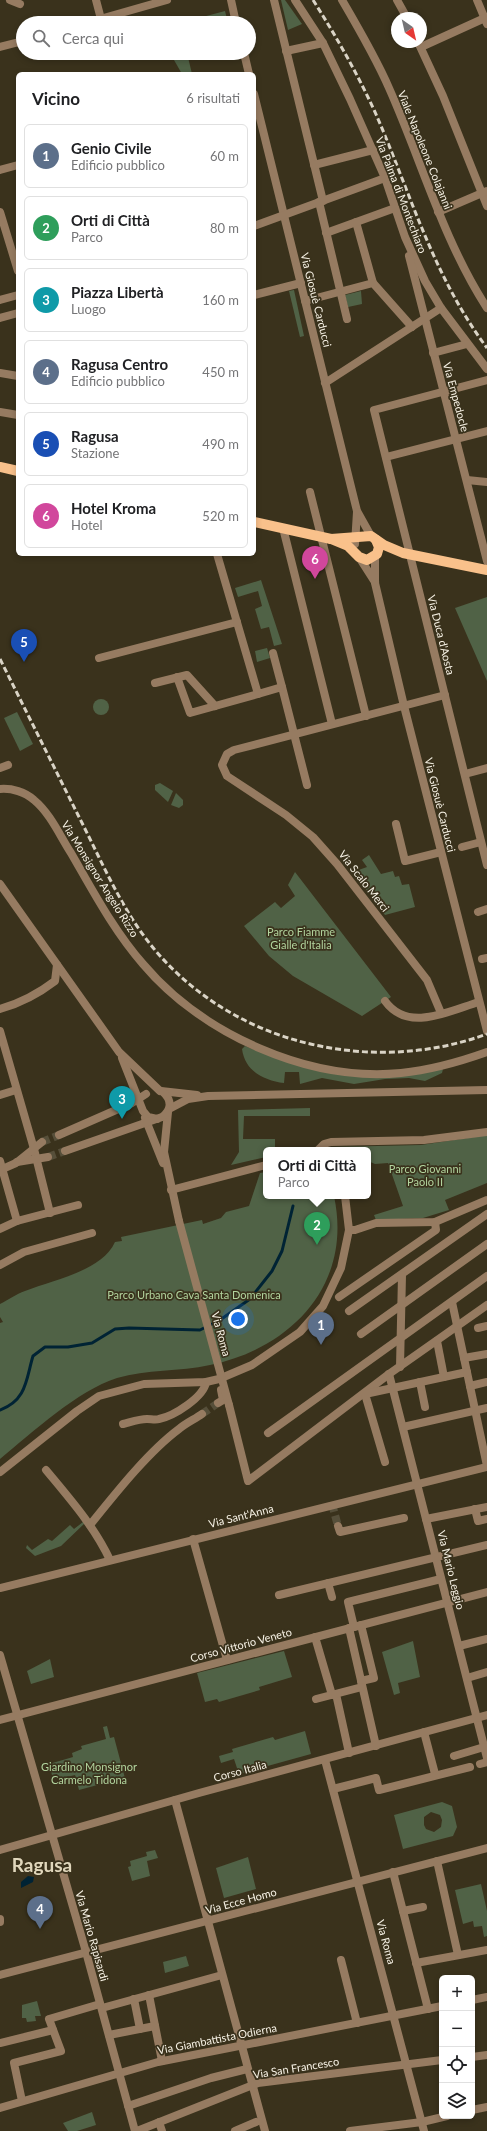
<!DOCTYPE html>
<html lang="it">
<meta charset="utf-8">
<style>
body{margin:0;font-family:Lato,sans-serif;background:#f2f2f2;color:#202124}
.controls{position:absolute;right:12px;bottom:12px;display:grid;overflow:hidden;border-radius:6px;box-shadow:0 2px 6px #0003}
.controls button{width:36px;height:36px;display:grid;place-items:center;padding:0;border:0;border-bottom:1px solid #e0e0e0;background:#fff;color:#202124;font:20px sans-serif}
.compass{position:absolute;left:391px;top:12px;width:36px;height:36px;border-radius:50%;background:#fff;box-shadow:0 2px 6px #0003;rotate:146deg}
.you{position:absolute;left:238px;top:1319px;width:14px;height:14px;margin:-10px;border:3px solid #fff;border-radius:50%;background:#1a73e8;box-shadow:0 0 0 6px #1a73e833}
.badge{display:grid;place-items:center;width:26px;height:26px;border-radius:50%;background:#0f766e;color:#fff;font-size:13px;font-weight:700}
.pin{position:absolute;translate:-50% -33px;filter:drop-shadow(0 1px 2px #0008)}
.pin::after{content:'';position:absolute;top:21px;width:14px;height:12px;background:inherit;clip-path:polygon(0 0,100% 0,50% 100%)}
.popup{position:absolute;left:263px;top:1147px;width:108px;height:52px;box-sizing:border-box;display:grid;place-content:center;border-radius:6px;background:#fff;filter:drop-shadow(0 1px 3px #0005);font-size:13px;white-space:nowrap;color:#757577}
.popup b{font-size:15px;color:#202124}
.popup::after{content:'';position:absolute;left:50%;top:100%;margin-left:-8px;border:8px solid transparent;border-top-color:#fff}
.list{margin:0;padding:0;list-style:none}
h2{display:flex;justify-content:space-between;align-items:center;height:52px;margin:0;padding:0 16px;font-size:17px}
h2 small{font-size:13px;font-weight:400;color:#757577}
.list li{display:grid;grid-template-columns:26px 1fr auto;gap:12px;align-items:center;box-sizing:border-box;height:64px;margin:0 8px 8px;padding:0 8px;border:1px solid #e0e0e0;border-radius:6px}
.list b{display:block;font-size:15px;white-space:nowrap}
.list p{margin:0;font-size:13px;white-space:nowrap;color:#757577}
.list em{font-size:13px;font-style:normal;color:#757577}
.icon{flex:none;width:22px;height:22px;fill:none;stroke:currentColor;stroke-width:2;stroke-linecap:round;stroke-linejoin:round}
.map{position:relative;flex:none;width:487px;height:2131px;overflow:hidden}
.search{position:absolute;background:#fff;box-shadow:0 2px 6px #0003;left:16px;top:16px;width:240px;height:44px;display:flex;align-items:center;gap:10px;box-sizing:border-box;padding:0 14px;border-radius:22px;color:#757577;font-size:15px}
.panel{position:absolute;background:#fff;box-shadow:0 2px 6px #0003;left:16px;top:72px;width:240px;height:484px;border-radius:6px}
.map>svg:first-child{display:block}
</style>
<div class="map">
<svg width="487" height="2131" viewBox="0 0 487 2131">
<rect width="100%" height="100%" fill="#3a321c"/>
<g fill="#506246" fill-rule="evenodd">
<polygon points="281,0 285,0 302,24 288,30"/>
<polygon points="225,11 228,23 180,23"/>
<polygon points="170,53 187,53 192,74 182,74"/>
<polygon points="294,290 304,336 300,337 289,291"/>
<polygon points="361,291 362,304 348,307 345,295"/>
<polygon points="261,580 282,644 274,646 269,627 261,629 255,609 262,606 258,591 238,597 235,588"/>
<polygon points="487,597 487,681 455,608"/>
<polygon points="267,648 270,658 257,662 255,651"/>
<circle cx="101" cy="707" r="8"/>
<polygon points="17,712 33,744 20,751 4,718"/>
<polygon points="160,783 173,791 168,802 155,790 155,785"/>
<polygon points="176,793 183,800 183,805 179,808 171,805"/>
<polygon points="369,855 381,874 393,871 395,877 399,876 402,885 409,884 415,907 385,915 353,872 367,867 362,860"/>
<polygon points="295,872 391,997 362,1016 293,976 269,956 244,926 275,902 281,908 295,896 288,885"/>
<path d="M245 1046C319 1076 363 1084 443 1069L442 1073 425 1081 409 1078 385 1079 354 1084 322 1078 300 1084 299 1072H285L284 1083C263 1080 245 1071 242 1049Z"/>
<polygon points="310,1108 310,1116 244,1116 243,1139 275,1139 275,1150 266,1150 266,1157 231,1165 239,1152 238,1110"/>
<polygon points="487,1135 487,1183 445,1200 449,1210 423,1218 376,1220 374,1215 403,1206 388,1163 375,1164 368,1161 368,1150 327,1150 333,1147 421,1145"/>
<path d="M266 1172V1196H334C353 1284 292 1348 210 1365 179 1372 147 1369 117 1378 77 1391 33 1432 0 1459V1323L3 1322 0 1317V1304C8 1300 16 1294 25 1291 53 1280 102 1271 115 1242L122 1241 121 1237 202 1220 203 1224 221 1218 226 1212 249 1206 260 1173Z"/>
<polygon points="83,1522 85,1523 61,1546 35,1556 26,1548 27,1545 32,1550 48,1539 52,1541 70,1525 74,1529"/>
<polygon points="413,1641 420,1677 398,1683 400,1693 394,1695 382,1652"/>
<polygon points="284,1651 292,1677 259,1687 260,1690 219,1702 217,1699 205,1702 197,1673"/>
<polygon points="50,1659 54,1677 31,1684 27,1671"/>
<polygon points="107,1726 110,1738 114,1737 126,1782 114,1785 112,1781 79,1790 75,1775 59,1779 57,1774 52,1775 49,1764 73,1757 72,1753 82,1749 81,1746 106,1739 103,1727"/>
<polygon points="305,1731 311,1754 239,1774 234,1759 221,1763 219,1756 233,1752 232,1749 273,1737 275,1740"/>
<path d="M442 1802 452 1806 457 1827 453 1836 403 1849 394 1815ZM431 1812 440 1815 442 1820 441 1827 434 1832 426 1829 424 1825V1817Z"/>
<polygon points="155,1850 158,1858 147,1861 150,1876 132,1881 128,1867 131,1866 130,1861 147,1856 146,1852"/>
<polygon points="248,1857 256,1889 224,1898 216,1868"/>
<polygon points="481,1884 487,1911 487,1936 484,1937 482,1926 474,1927 473,1921 463,1924 455,1890"/>
<polygon points="186,1956 189,1966 165,1973 163,1962"/>
<polygon points="37,2001 41,2016 35,2016 36,2021 27,2022 26,2018 22,2018 22,2005"/>
<polygon points="92,2112 96,2125 77,2131 68,2131 63,2123"/>
</g>
<polygon fill="#002334" points="28,1876 34,1877 33,1882 21,1888 21,1882"/>
<g fill="none" stroke-linecap="round" stroke-linejoin="round">
<path stroke="#002334" stroke-width="3" d="M0 1410C27 1400 26 1379 33 1356L45 1347H68L92 1343 115 1329 129 1328 200 1330 220 1320 250 1299 272 1271 282 1251 293 1206"/>
<g stroke="#564f3a" stroke-width="8" stroke-dasharray="8 4" stroke-linecap="butt">
<polyline points="42,1142 59,1135"/>
<polyline points="48,1157 65,1151"/>
<polyline points="202,1414 218,1403"/>
<polyline points="332,1504 338,1526"/>
</g>
<g stroke="#967b61" stroke-width="8">
<polyline points="10,0 20,4"/>
<polyline points="96,0 101,19"/>
<polyline points="231,0 236,23"/>
<polyline points="274,0 323,201"/>
<polyline points="295,0 323,43 350,99 385,178 405,237 425,281 441,308 487,369"/>
<polyline points="397,0 407,18"/>
<polyline points="477,0 487,24"/>
<polyline points="86,23 167,0"/>
<polyline points="418,42 443,96 487,206"/>
<polyline points="0,47 23,41"/>
<polyline points="421,47 487,17"/>
<polyline points="286,51 323,43"/>
<polyline points="244,53 249,74"/>
<polyline points="254,94 357,511 371,536"/>
<polyline points="314,165 373,150"/>
<polyline points="0,170 18,165"/>
<polyline points="319,202 347,319"/>
<polyline points="0,212 18,271"/>
<polyline points="438,212 487,191"/>
<polyline points="356,222 373,283"/>
<polyline points="254,226 385,178"/>
<polyline points="326,233 395,208"/>
<polyline points="409,256 487,561"/>
<polyline points="254,295 301,283"/>
<polyline points="0,300 18,295"/>
<polyline points="305,301 373,283 412,327"/>
<polyline points="0,318 18,313"/>
<polyline points="433,353 467,344"/>
<polyline points="0,373 18,376"/>
<polyline points="487,380 374,410 487,865"/>
<polyline points="325,383 441,308"/>
<polyline points="0,412 18,415"/>
<polyline points="386,457 487,431"/>
<polyline points="467,480 487,482"/>
<polyline points="310,492 366,716"/>
<polyline points="283,528 332,724"/>
<polyline points="355,544 357,512"/>
<polyline points="217,554 258,694 282,687 307,785"/>
<polyline points="359,557 375,582"/>
<polyline points="375,557 375,583 404,706 487,1031"/>
<polyline points="273,653 282,687"/>
<polyline points="99,658 237,622"/>
<polyline points="177,677 190,713 258,694"/>
<polyline points="155,683 187,675 215,706"/>
<polyline points="0,768 8,765"/>
<polyline points="465,774 487,768"/>
<path d="M0 789C12 788 25 792 34 800 50 813 60 836 71 853 93 891 114 931 143 964 202 1034 308 1082 401 1073 430 1070 459 1062 487 1052"/>
<polyline points="396,824 405,861 441,852"/>
<polyline points="462,847 481,842"/>
<polyline points="0,884 119,1052 160,1091"/>
<polyline points="478,912 487,909"/>
<polyline points="482,959 487,958"/>
<path d="M385 1001C408 1033 449 1011 479 1002"/>
<path d="M0 1009C21 1003 38 994 55 981L57 965"/>
<polyline points="441,1013 427,980 337,864 313,837 286,815 227,776 222,765 227,754 234,750 445,695"/>
<polyline points="0,1031 34,1149 50,1213"/>
<polyline points="122,1058 143,1111 148,1117 157,1119"/>
<polyline points="161,1091 197,1095"/>
<polyline points="0,1095 16,1090"/>
<polyline points="169,1109 188,1099 208,1096 487,1090"/>
<polyline points="168,1112 164,1152 179,1221"/>
<polyline points="145,1118 163,1163"/>
<polyline points="59,1135 132,1103 146,1094"/>
<polyline points="318,1150 324,1144 331,1142 424,1140 487,1132"/>
<path d="M65 1151 162 1117C172 1110 172 1100 163 1092"/>
<polyline points="0,1161 17,1221"/>
<polyline points="17,1162 48,1157"/>
<polyline points="0,1170 16,1163 42,1142"/>
<polyline points="171,1190 266,1165"/>
<polyline points="0,1229 17,1221 78,1205"/>
<polyline points="349,1230 355,1230 376,1223 435,1222 487,1200"/>
<polyline points="0,1265 24,1252 92,1233"/>
<polyline points="339,1297 436,1230 435,1222"/>
<polyline points="452,1302 487,1466"/>
<polyline points="349,1311 487,1214"/>
<polyline points="478,1328 487,1326"/>
<polyline points="361,1334 487,1244"/>
<polyline points="437,1341 444,1377"/>
<polyline points="464,1358 487,1354"/>
<polyline points="400,1367 402,1275"/>
<polyline points="389,1374 487,1758"/>
<polyline points="420,1382 425,1407"/>
<polyline points="470,1386 487,1382"/>
<polyline points="218,1403 223,1400 221,1390"/>
<polyline points="229,1405 248,1481 389,1374 487,1305"/>
<path d="M123 1424C131 1422 139 1419 147 1419 151 1419 156 1420 159 1419 174 1416 204 1397 206 1382"/>
<polyline points="403,1427 487,1408"/>
<polyline points="268,1433 487,1276"/>
<polyline points="385,1462 365,1394 467,1372"/>
<path d="M46 1470C70 1499 94 1526 110 1560"/>
<polyline points="0,1472 77,1411 99,1396 144,1384 206,1382 219,1379 252,1365 300,1332 323,1306 341,1268 349,1230 345,1196"/>
<polyline points="475,1509 478,1521 487,1519"/>
<polyline points="426,1519 487,1507"/>
<path d="M90 1525C115 1494 148 1452 179 1429 186 1423 195 1419 202 1414"/>
<polyline points="338,1526 340,1532 404,1518"/>
<polyline points="193,1539 227,1660"/>
<polyline points="328,1583 332,1597"/>
<polyline points="0,1588 487,1467"/>
<polyline points="279,1595 487,1545"/>
<polyline points="361,1625 374,1678 361,1681"/>
<polyline points="354,1627 348,1602 441,1579"/>
<polyline points="349,1628 376,1746"/>
<polyline points="315,1637 332,1695"/>
<polyline points="459,1646 487,1639"/>
<polyline points="0,1655 86,1952 135,2131"/>
<polyline points="467,1678 487,1672"/>
<polyline points="336,1694 349,1753"/>
<polyline points="316,1699 362,1687"/>
<polyline points="0,1720 487,1592"/>
<polyline points="424,1732 435,1774"/>
<polyline points="454,1756 484,1747"/>
<polyline points="325,1760 424,2131"/>
<polyline points="480,1764 487,1762"/>
<polyline points="333,1789 376,1778 379,1790 470,1767"/>
<polyline points="175,1800 265,2131"/>
<polyline points="437,1861 458,1955"/>
<polyline points="393,1872 428,2009"/>
<polyline points="403,1911 423,1907"/>
<polyline points="0,1919 0,1922"/>
<polyline points="341,1960 357,2023"/>
<polyline points="416,1963 487,1950"/>
<polyline points="0,1975 487,1848"/>
<polyline points="149,1995 162,2061"/>
<polyline points="134,1999 140,2029"/>
<polyline points="472,2000 487,1997"/>
<polyline points="102,2008 222,1975"/>
<polyline points="109,2035 155,2026"/>
<polyline points="0,2043 53,2030"/>
<polyline points="472,2057 487,2055"/>
<polyline points="22,2101 14,2063 61,2051 49,2019 100,2004"/>
<polyline points="128,2106 211,2078 247,2069"/>
<polyline points="0,2108 158,2062 442,2006"/>
<polyline points="472,2110 487,2107"/>
<polyline points="159,2122 162,2131"/>
<polyline points="137,2131 258,2083 442,2060"/>
<polyline points="235,2131 256,2122"/>
<polyline points="350,2131 422,2122 447,2116"/>
</g>
<g stroke="#967b61" stroke-width="8">
<path d="M342 0C359 29 376 58 389 88 422 162 443 240 487 308"/>
<polyline points="0,1850 199,1793 487,1715"/>
</g>
<g stroke="#f9c18b" stroke-width="10">
<polyline points="0,467 18,471"/>
<polyline points="254,522 331,539 348,546 359,557 367,560 377,554 379,547 376,540"/>
<polyline points="331,539 371,536 384,545 403,553 487,570"/>
</g>
<g stroke="#dad4c6" stroke-width="3" stroke-dasharray="6 3" stroke-linecap="butt">
<path d="M313 0C336 36 357 73 375 112 411 194 432 274 487 348"/>
<path d="M0 659C26 711 52 763 78 815 96 850 112 887 133 920 176 988 247 1033 325 1047 379 1057 435 1053 487 1034"/>
</g>
<polyline stroke="#967b61" stroke-width="8" points="179,1221 229,1405"/>
</g>
<g text-anchor="middle" stroke-width="3.5" stroke-linejoin="round" paint-order="stroke">
<g font-size="11" fill="#f7f2e5" stroke="#3a321c">
<text transform="translate(425 150) rotate(68)" y="4">Viale Napoleone Colajanni</text>
<text transform="translate(401 195) rotate(69)" y="4">Via Palma di Montechiaro</text>
<text transform="translate(316 300) rotate(76)" y="4">Via Giosuè Carducci</text>
<text transform="translate(456 397) rotate(75)" y="4">Via Empedocle</text>
<text transform="translate(441 635) rotate(76)" y="4">Via Duca d'Aosta</text>
<text transform="translate(440 805) rotate(76)" y="4">Via Giosuè Carducci</text>
<text transform="translate(100 879) rotate(58)" y="4">Via Monsignor Angelo Rizzo</text>
<text transform="translate(364 881) rotate(52)" y="4">Via Scalo Merci</text>
<text transform="translate(221 1334) rotate(75)" y="4">Via Roma</text>
<text transform="translate(241 1516) rotate(-14)" y="4">Via Sant'Anna</text>
<text transform="translate(451 1570) rotate(76)" y="4">Via Mario Leggio</text>
<text transform="translate(241 1645) rotate(-15)" y="4">Corso Vittorio Veneto</text>
<text transform="translate(240 1771) rotate(-15)" y="4">Corso Italia</text>
<text transform="translate(241 1901) rotate(-15)" y="4">Via Ecce Homo</text>
<text transform="translate(92 1936) rotate(74)" y="4">Via Mario Rapisardi</text>
<text transform="translate(386 1942) rotate(75)" y="4">Via Roma</text>
<text transform="translate(217 2039) rotate(-11)" y="4">Via Giambattista Odierna</text>
<text transform="translate(296 2068) rotate(-9)" y="4">Via San Francesco</text>
</g>
<g font-size="11" fill="#b2d49e" stroke="#3a321c">
<text x="301" y="936">Parco Fiamme<tspan x="301" dy="13">Gialle d'Italia</tspan></text>
<text x="425" y="1173">Parco Giovanni<tspan x="425" dy="13">Paolo II</tspan></text>
<text x="194" y="1299">Parco Urbano Cava Santa Domenica</text>
<text x="89" y="1771">Giardino Monsignor<tspan x="89" dy="13">Carmelo Tidona</tspan></text>
</g>
<g font-size="19" font-weight="bold" fill="#e0d7bc" stroke="#3a321c">
<text x="42" y="1872">Ragusa</text>
</g>
</g>
</svg>
<div class="controls">
<button>+</button>
<button>−</button>
<button><svg class="icon" aria-label="locate" viewBox="0 0 24 24"><circle cx="12" cy="12" r="6"/><path d="M12 2v4M12 18v4M2 12h4M18 12h4"/></svg></button>
<button><svg class="icon" aria-label="layers" viewBox="0 0 24 24"><path d="M12 4l9 5-9 5-9-5zM3 14l9 5 9-5"/></svg></button>
</div>
<svg class="compass" viewBox="-18 -18 36 36"><path d="M0-13l5 13h-10z" fill="#e53935"/><path d="M0 13l5-13h-10z" fill="#757577"/></svg>
<div class="you"></div>
<div class="pin badge" style="left:321px;top:1345px;background:#5c6f8a">1</div>
<div class="pin badge" style="left:317px;top:1245px;background:#2e9e5b">2</div>
<div class="popup"><b>Orti di Città</b>Parco</div>
<div class="pin badge" style="left:122px;top:1119px;background:#0f9aa8">3</div>
<div class="pin badge" style="left:40px;top:1929px;background:#5c6f8a">4</div>
<div class="pin badge" style="left:24px;top:662px;background:#1a4fb4">5</div>
<div class="pin badge" style="left:315px;top:579px;background:#d1479c">6</div>
<div class="search"><svg class="icon" aria-label="search" viewBox="0 0 24 24"><circle cx="10" cy="10" r="6"/><path d="M15 15l6 6"/></svg>Cerca qui</div>
<section class="panel">
<h2>Vicino<small>6 risultati</small></h2>
<ul class="list">
<li><span class="badge" style="background:#5c6f8a">1</span><div><b>Genio Civile</b><p>Edificio pubblico</p></div><em>60 m</em></li>
<li><span class="badge" style="background:#2e9e5b">2</span><div><b>Orti di Città</b><p>Parco</p></div><em>80 m</em></li>
<li><span class="badge" style="background:#0f9aa8">3</span><div><b>Piazza Libertà</b><p>Luogo</p></div><em>160 m</em></li>
<li><span class="badge" style="background:#5c6f8a">4</span><div><b>Ragusa Centro</b><p>Edificio pubblico</p></div><em>450 m</em></li>
<li><span class="badge" style="background:#1a4fb4">5</span><div><b>Ragusa</b><p>Stazione</p></div><em>490 m</em></li>
<li><span class="badge" style="background:#d1479c">6</span><div><b>Hotel Kroma</b><p>Hotel</p></div><em>520 m</em></li>
</ul>
</section>
</div>
